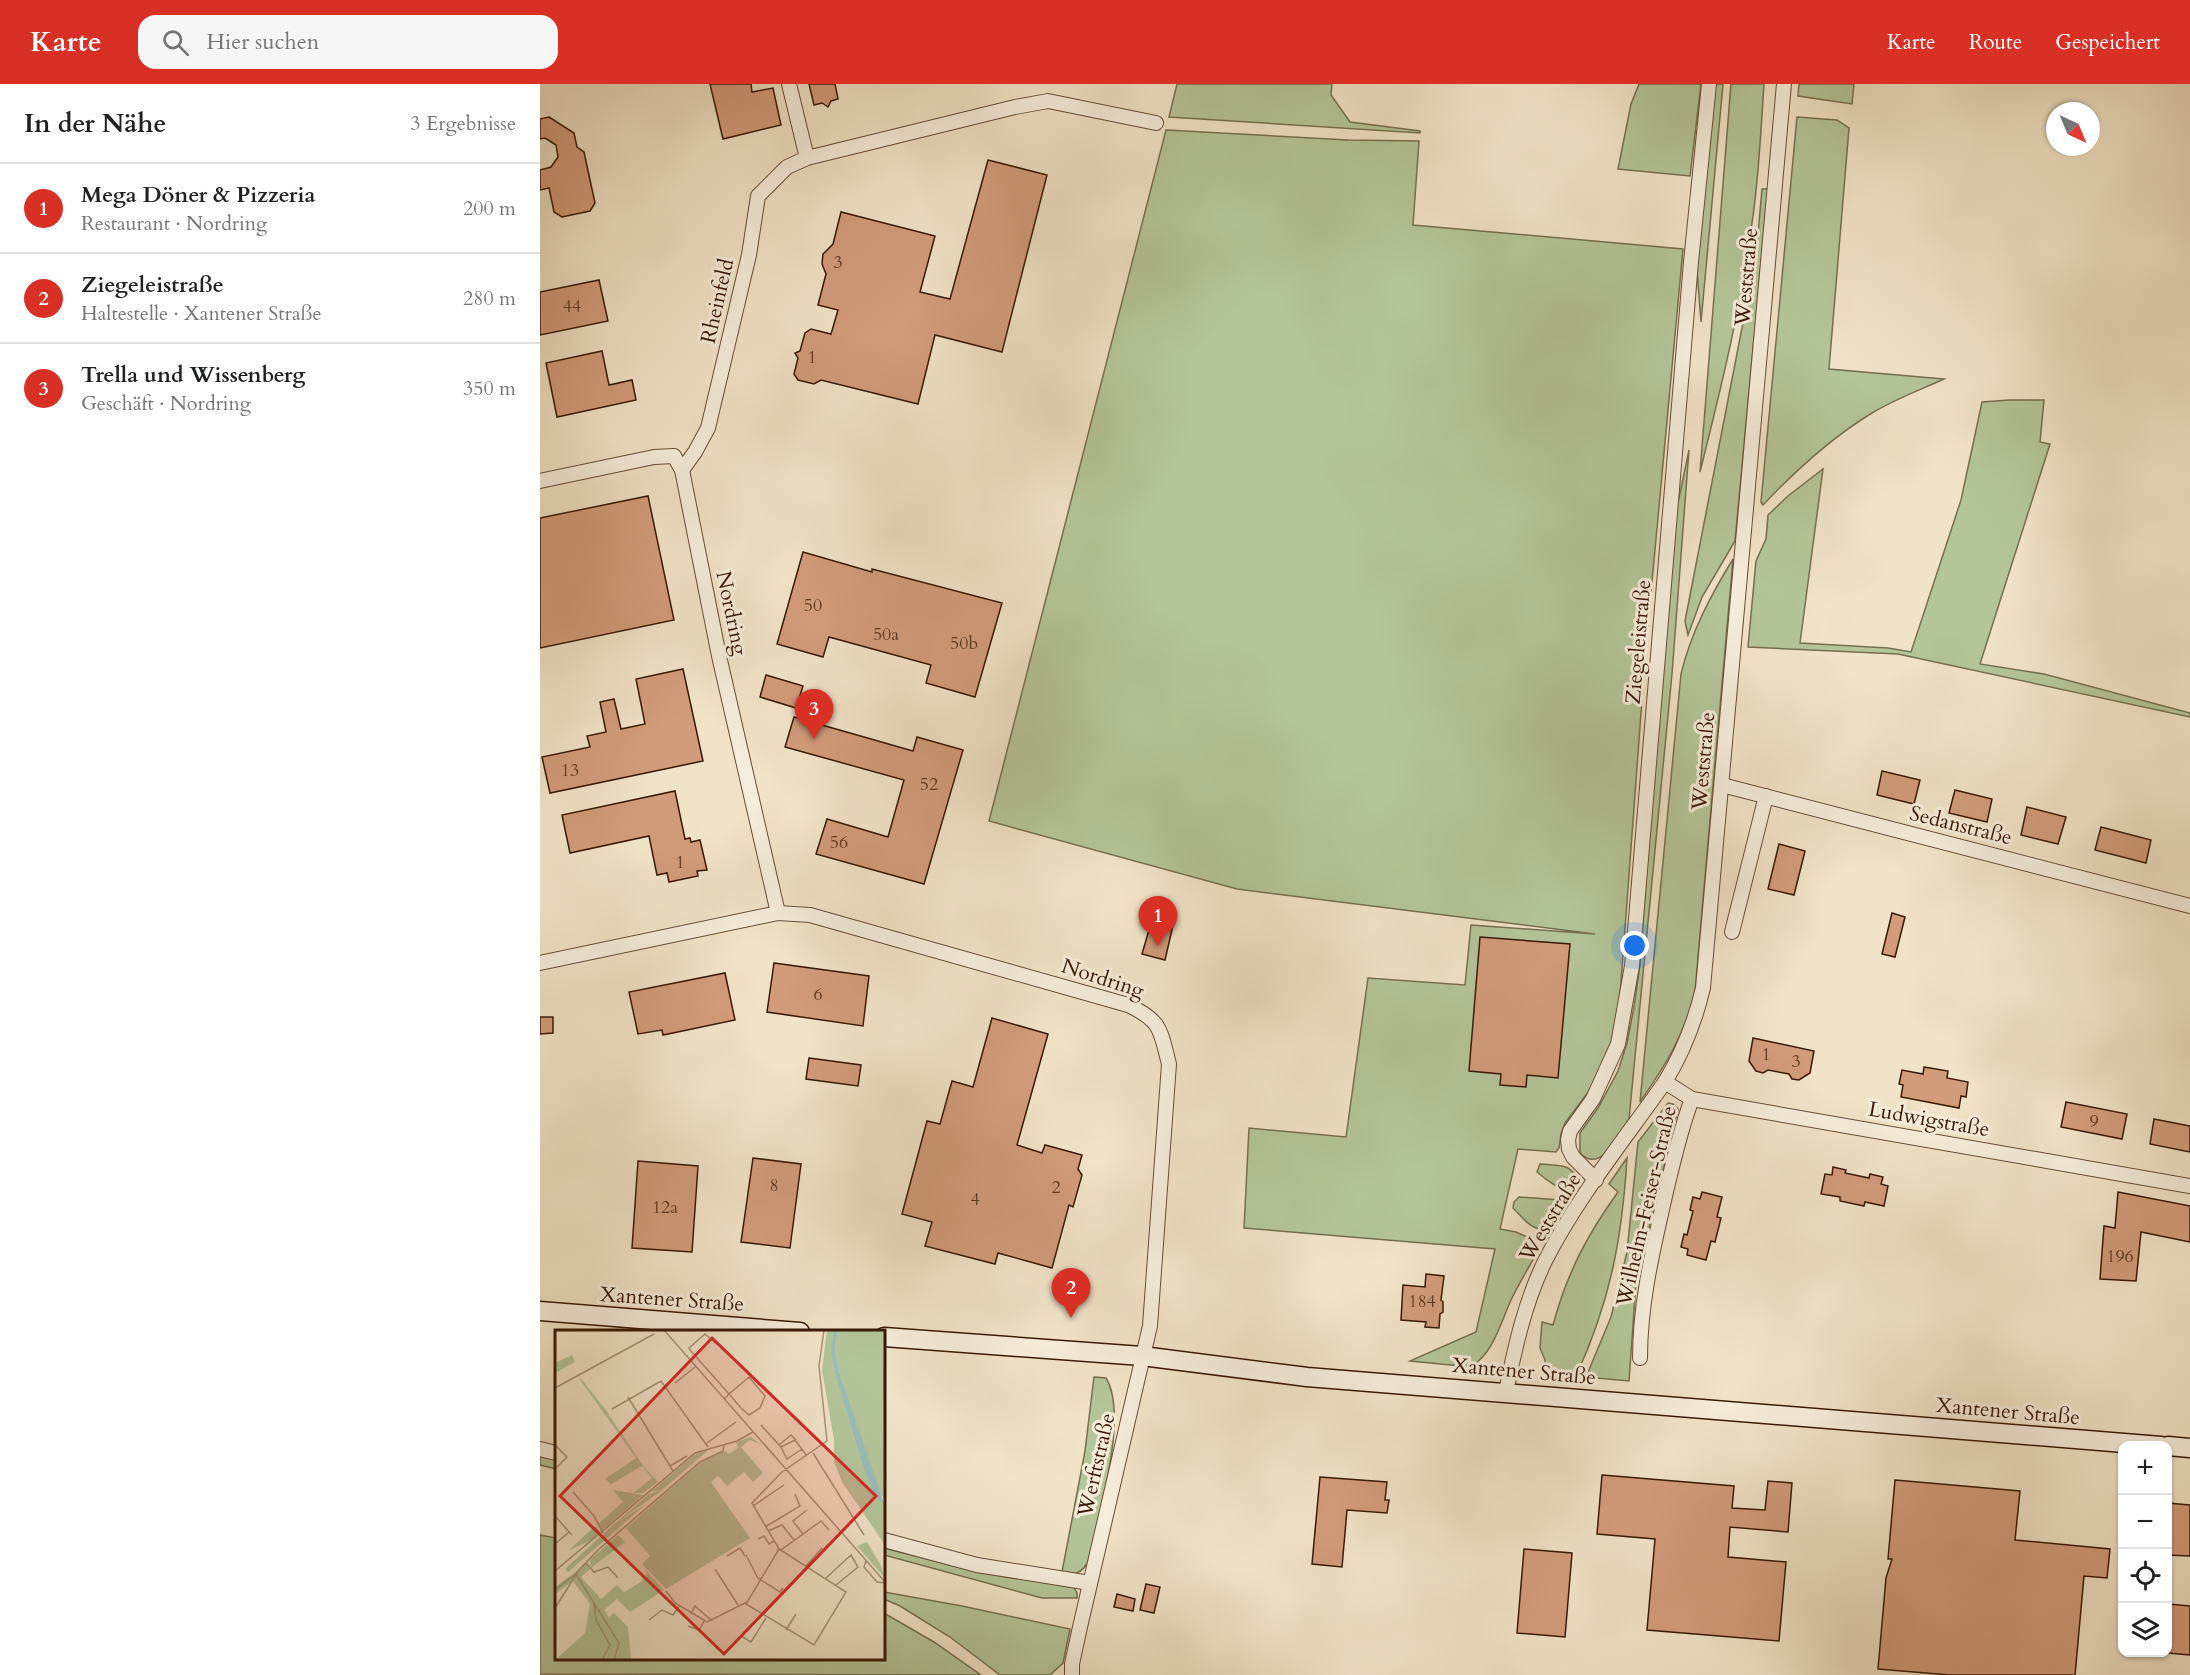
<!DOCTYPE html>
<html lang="de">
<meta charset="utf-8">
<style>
body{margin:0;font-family:Cardo,serif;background:#f6f6f6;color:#202124}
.controls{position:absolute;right:18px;bottom:18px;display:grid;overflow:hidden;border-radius:12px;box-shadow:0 2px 4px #0004}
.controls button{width:54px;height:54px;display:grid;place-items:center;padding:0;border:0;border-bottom:2px solid #e0e0e0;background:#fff;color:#202124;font:30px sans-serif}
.compass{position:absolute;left:1506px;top:18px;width:54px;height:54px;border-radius:50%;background:#fff;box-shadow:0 2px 4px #0004;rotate:136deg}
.you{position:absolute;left:1095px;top:862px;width:21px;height:21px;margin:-15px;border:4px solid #fff;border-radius:50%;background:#1a73e8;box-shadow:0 0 0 9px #1a73e833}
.badge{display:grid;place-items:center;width:39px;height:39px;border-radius:50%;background:#d93025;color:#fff;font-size:20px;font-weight:700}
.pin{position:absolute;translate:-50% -50px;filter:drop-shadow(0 2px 3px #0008)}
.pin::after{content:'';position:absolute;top:32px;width:21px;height:18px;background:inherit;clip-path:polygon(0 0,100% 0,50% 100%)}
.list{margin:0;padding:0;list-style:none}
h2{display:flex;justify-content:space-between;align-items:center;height:78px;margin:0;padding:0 24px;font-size:26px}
h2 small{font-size:20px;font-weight:400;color:#757577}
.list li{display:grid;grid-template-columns:39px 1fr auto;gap:18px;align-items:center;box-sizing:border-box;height:90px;padding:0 24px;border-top:2px solid #e0e0e0}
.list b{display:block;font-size:22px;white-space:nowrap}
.list p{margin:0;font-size:20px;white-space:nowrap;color:#757577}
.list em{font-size:20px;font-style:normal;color:#757577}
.icon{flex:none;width:33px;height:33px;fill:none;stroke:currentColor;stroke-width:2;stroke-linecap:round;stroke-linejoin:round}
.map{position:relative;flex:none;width:1650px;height:1591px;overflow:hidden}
header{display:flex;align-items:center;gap:36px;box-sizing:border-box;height:84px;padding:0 30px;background:#d93025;color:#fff}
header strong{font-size:28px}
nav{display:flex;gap:33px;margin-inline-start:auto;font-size:21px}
.search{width:420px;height:54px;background:#f6f6f6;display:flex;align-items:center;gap:15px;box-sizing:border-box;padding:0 21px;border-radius:18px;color:#757577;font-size:22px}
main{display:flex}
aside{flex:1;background:#fff}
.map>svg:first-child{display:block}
</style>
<header>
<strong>Karte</strong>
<div class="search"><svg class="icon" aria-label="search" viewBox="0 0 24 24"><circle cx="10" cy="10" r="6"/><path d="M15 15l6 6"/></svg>Hier suchen</div>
<nav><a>Karte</a><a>Route</a><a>Gespeichert</a></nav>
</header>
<main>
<aside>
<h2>In der Nähe<small>3 Ergebnisse</small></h2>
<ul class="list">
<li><span class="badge">1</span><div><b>Mega Döner &amp; Pizzeria</b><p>Restaurant · Nordring</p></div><em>200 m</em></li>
<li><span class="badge">2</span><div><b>Ziegeleistraße</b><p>Haltestelle · Xantener Straße</p></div><em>280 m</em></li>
<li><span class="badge">3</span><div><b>Trella und Wissenberg</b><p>Geschäft · Nordring</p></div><em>350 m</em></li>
</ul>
</aside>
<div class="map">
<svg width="1650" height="1591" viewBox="0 0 1650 1591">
<rect width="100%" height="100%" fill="#f1e3c7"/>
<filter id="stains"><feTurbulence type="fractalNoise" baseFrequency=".00333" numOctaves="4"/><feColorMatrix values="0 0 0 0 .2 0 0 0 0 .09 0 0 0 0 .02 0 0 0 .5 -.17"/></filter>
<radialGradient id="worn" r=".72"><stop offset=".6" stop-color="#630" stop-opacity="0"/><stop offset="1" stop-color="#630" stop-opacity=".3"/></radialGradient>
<g fill="#b4c59a" stroke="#766f50" stroke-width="1.5">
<polygon points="637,0 792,0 791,11 810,38 880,47 880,49 629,33"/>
<polygon points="1099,0 1161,0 1150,92 1078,85 1091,20"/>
<polygon points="1176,0 1183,0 1161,238 1157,186 1164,94"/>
<path d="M1191 0H1224C1221 44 1219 89 1213 132 1202 219 1181 304 1160 388Z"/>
<polygon points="1259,0 1314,0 1312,20 1258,12"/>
<path d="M1257 33 1297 36 1309 44 1289 285 1404 295C1380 306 1355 315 1332 329 1291 354 1256 386 1223 421L1221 418Z"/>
<path d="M626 46 808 56 879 57 873 141 1143 165 1106 562 1079 925 1075 949 1064 976 1052 1003 1025 1039 1021 1050 1019 1064 1016 1068 978 1065 960 1145 976 1148 992 1155 998 1167C989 1183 979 1199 971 1216 960 1240 954 1268 931 1283L870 1277 936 1248 955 1165 704 1144 709 1044 806 1053 828 894 925 901 931 841 1055 850 697 805 449 737Z"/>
<polygon points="1222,105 1228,105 1195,457 1162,513 1148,551 1145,537 1216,172"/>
<polygon points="1469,316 1504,316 1500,358 1510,360 1440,580 1504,590 1650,629 1650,633 1358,570 1208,563 1216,477 1226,455 1228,431 1248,412 1283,385 1260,559 1348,564 1371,568 1421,416 1442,318"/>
<path d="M1149 366 1132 590 1089 1035C1079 1050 1061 1091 1040 1069V1049L1058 1024 1078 987 1087 959 1094 923 1100 881 1124 536 1135 433Z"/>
<path d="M1193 475 1155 907C1144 953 1126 980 1100 1018L1141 590C1151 548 1171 511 1193 475Z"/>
<polygon points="1128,1019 1133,1020 1138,1025 1096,1199 1089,1297 1046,1293 1071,1233 1087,1168 1098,1058"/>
<path d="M1087 1074C1082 1156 1070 1218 1036 1292L1005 1289V1276L1000 1264 1002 1238 1013 1241C1027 1189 1047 1151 1078 1108L1069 1100Z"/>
<path d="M1000 1080C1021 1082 1032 1078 1039 1100L1033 1107C1022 1108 1005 1095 997 1088Z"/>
<path d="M979 1113 1020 1116 1024 1119 1025 1129 1012 1146C990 1146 988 1139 973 1124L974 1118Z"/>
<path d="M554 1293 566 1294C589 1331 558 1435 548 1478 541 1490 535 1491 522 1488L545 1367Z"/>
<polygon points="0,1372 16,1376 16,1385 0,1381"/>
<polygon points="0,1451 16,1454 16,1574 344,1574 344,1529 394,1558 441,1591 0,1590"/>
<polygon points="344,1464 434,1487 533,1502 537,1509 537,1514 502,1514 344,1471"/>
<polygon points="344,1508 422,1522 530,1545 523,1579 510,1591 460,1591 410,1553 360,1522 344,1515"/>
</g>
<g fill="#d29b7a" stroke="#391905" stroke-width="1.5">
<polygon points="170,0 211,0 212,8 233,4 241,41 183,55"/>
<polygon points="269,0 295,0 298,15 291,17 288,23 282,19 274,21"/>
<polygon points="9,33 34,49 37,63 44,68 55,119 50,127 22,133 14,128 9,104 0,106 0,86 11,83 18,73 16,61 5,54 0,55 0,35"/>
<polygon points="448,76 507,91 462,268 395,251 378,320 281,296 274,300 258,296 254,290 258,274 255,269 260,267 265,249 271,245 291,250 298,226 278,221 286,190 282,180 283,170 293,160 301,128 395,152 380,208 410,215"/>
<polygon points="59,196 68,237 0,251 0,208"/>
<polygon points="62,267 69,301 92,296 96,316 17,333 6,279"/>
<polygon points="108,412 134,536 0,564 0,434"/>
<polygon points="263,468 332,488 332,485 462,519 435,613 386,599 391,581 289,553 283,573 237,560"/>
<polygon points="143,585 163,677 10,709 2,673 50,663 47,652 66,648 60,618 74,615 81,645 105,640 96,595"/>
<polygon points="226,591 263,602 256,624 220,613"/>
<polygon points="254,633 373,667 377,653 423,666 384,800 276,770 287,735 348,753 364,696 245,663"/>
<polygon points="1342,687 1380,696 1374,720 1337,711"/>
<polygon points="1415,706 1452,715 1447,738 1409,729"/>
<polygon points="135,707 145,755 150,754 151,758 160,756 167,786 157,787 158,792 129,798 127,789 117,791 109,752 30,769 22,731"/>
<polygon points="1487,723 1526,733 1518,760 1481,751"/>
<polygon points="1561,743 1611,756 1606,779 1555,766"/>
<polygon points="1239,760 1265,767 1254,811 1228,805"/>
<polygon points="620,827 632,830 631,836 634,837 625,876 602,870 613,832 619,833"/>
<polygon points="1352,829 1365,833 1355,873 1342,870"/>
<polygon points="940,853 1030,860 1018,994 987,991 986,1003 960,1001 961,990 929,987"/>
<polygon points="234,879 329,892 323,942 227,928"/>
<polygon points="185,889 195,936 123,951 122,946 98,950 89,908"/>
<polygon points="0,933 13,933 13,949 0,950"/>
<polygon points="452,934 508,950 477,1061 502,1069 505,1061 542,1071 538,1085 542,1091 533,1123 529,1121 512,1184 458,1169 455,1180 385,1162 392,1138 362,1130 387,1037 400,1040 412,997 433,1003"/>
<polygon points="1213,954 1274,967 1270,989 1259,996 1252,995 1249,990 1228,986 1223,989 1216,987 1209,977"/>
<polygon points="269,974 321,981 318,1002 266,995"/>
<polygon points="1384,983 1408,987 1407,994 1428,998 1426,1013 1421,1012 1419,1024 1361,1013 1363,1001 1359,1000 1362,986 1383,990"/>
<polygon points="1526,1018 1587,1030 1582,1055 1521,1043"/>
<polygon points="1614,1035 1650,1042 1650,1068 1610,1060"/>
<polygon points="213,1074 261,1080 250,1164 201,1158"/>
<polygon points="98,1077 158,1082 152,1168 92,1164"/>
<polygon points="1293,1083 1306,1086 1305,1089 1329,1094 1330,1090 1343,1093 1341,1100 1348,1102 1344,1122 1325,1118 1324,1122 1300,1117 1300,1113 1281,1110 1285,1090 1292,1091"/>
<polygon points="1162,1108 1182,1113 1177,1133 1181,1134 1175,1158 1171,1157 1166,1176 1147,1171 1148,1165 1141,1163 1144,1150 1147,1151 1153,1127 1150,1126 1153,1113 1160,1115"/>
<polygon points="1578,1108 1650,1122 1650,1158 1601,1148 1596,1197 1560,1195 1564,1142 1575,1144"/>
<polygon points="886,1190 904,1192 901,1216 903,1218 903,1228 900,1230 899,1244 885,1243 886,1238 861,1236 863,1201 885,1203"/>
<polygon points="1062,1391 1194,1402 1192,1424 1225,1426 1228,1397 1252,1399 1248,1448 1190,1443 1188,1473 1246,1478 1239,1557 1107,1546 1115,1455 1057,1450"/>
<polygon points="780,1393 847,1398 845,1416 849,1416 847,1429 807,1426 802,1483 772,1480"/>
<polygon points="1355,1396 1480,1407 1475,1456 1570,1465 1567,1494 1544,1492 1535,1591 1410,1591 1338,1585 1346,1494 1352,1475 1348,1475"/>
<polygon points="1628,1419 1650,1421 1650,1472 1628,1471"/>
<polygon points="984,1465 1032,1469 1025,1553 977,1549"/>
<polygon points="606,1500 620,1503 614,1529 600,1526"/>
<polygon points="577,1510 595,1515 593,1527 574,1523"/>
<polygon points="1628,1520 1650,1522 1650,1571 1628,1569"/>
</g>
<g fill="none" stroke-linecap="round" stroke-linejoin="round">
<defs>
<g id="street">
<polyline points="249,0 267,74"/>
<polyline points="142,386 155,368 168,344 209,171 218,112 247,83 267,74 475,23 508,17 616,39"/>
<polyline points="0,397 114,373 134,372 142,386 179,572 238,829"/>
<polyline points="1182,701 1650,822"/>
<polyline points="1192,848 1226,712"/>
<path d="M0 879 238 829 270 831 588 921C622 937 620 946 629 980L610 1242 540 1543 532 1580V1591"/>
<polyline points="1125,998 1152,1015 1650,1102"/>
<polyline points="1056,1096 1033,1073 1029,1065 1028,1056 1030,1047 1053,1015 1078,960 1092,882 1151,178 1169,0"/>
<path d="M1100 1274C1100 1218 1113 1166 1125 1112 1133 1079 1140 1046 1152 1015"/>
<path d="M966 1308C975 1263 985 1218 1005 1177 1037 1114 1084 1056 1125 998 1143 968 1155 938 1163 904L1244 0"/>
<polyline points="0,1365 16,1369"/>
<polyline points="344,1456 437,1481 550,1499"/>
</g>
<g id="secondary">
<polyline points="0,1227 260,1248"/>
<polyline points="344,1253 602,1272 767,1293 1621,1362"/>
<polyline points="1628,1362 1650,1364"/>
</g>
</defs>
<use href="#street" stroke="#674c36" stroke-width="16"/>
<use href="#secondary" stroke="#391905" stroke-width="21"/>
<use href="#street" stroke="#f6eddb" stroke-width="14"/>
<use href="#secondary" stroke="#f6eddb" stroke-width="18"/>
</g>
<g text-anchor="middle" stroke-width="6" stroke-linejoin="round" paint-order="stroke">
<g font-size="18" fill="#5f3a22">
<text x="298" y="184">3</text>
<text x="32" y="228">44</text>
<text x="272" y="279">1</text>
<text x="273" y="527">50</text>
<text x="346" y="556">50a</text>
<text x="424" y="565">50b</text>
<text x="30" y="692">13</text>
<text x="389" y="706">52</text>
<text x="299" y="764">56</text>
<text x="140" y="784">1</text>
<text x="278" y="916">6</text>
<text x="1226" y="976">1</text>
<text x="1256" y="983">3</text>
<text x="1554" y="1043">9</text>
<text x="234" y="1107">8</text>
<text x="516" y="1109">2</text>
<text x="435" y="1121">4</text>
<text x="125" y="1129">12a</text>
<text x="1580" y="1178">196</text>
<text x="882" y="1223">184</text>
</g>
<g font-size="21" fill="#391905" stroke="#f6eddb">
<text transform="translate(1206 193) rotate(-85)" y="7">Weststraße</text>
<text transform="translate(177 217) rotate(-77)" y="7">Rheinfeld</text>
<text transform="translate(192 529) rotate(78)" y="7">Nordring</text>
<text transform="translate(1098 558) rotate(-85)" y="7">Ziegeleistraße</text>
<text transform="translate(1163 677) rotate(-85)" y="7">Weststraße</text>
<text transform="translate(1421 741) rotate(14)" y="7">Sedanstraße</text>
<text transform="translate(563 894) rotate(18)" y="7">Nordring</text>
<text transform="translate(1389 1035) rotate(10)" y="7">Ludwigstraße</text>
<text transform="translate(1106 1122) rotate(-77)" y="7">Wilhelm-Feiser-Straße</text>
<text transform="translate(1010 1133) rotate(-59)" y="7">Weststraße</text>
<text transform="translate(132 1215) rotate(4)" y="7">Xantener Straße</text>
<text transform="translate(984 1287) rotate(5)" y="7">Xantener Straße</text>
<text transform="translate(1468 1327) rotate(5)" y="7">Xantener Straße</text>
<text transform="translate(556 1381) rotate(-77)" y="7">Werftstraße</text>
</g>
</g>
<g transform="translate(15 1246)">
<rect width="330" height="330" fill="#f1e3c7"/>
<path d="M272 0H279V38L307 134 330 176V215L287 152 279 132V110L267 40ZM283 0H330V170L319 154 285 45 280 19ZM17 25 20 32 0 43V33ZM23 47 28 51 50 79 89 137 103 152 88 163H78L97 148 87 136 56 154 50 149 81 128ZM196 107 205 114 195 110 186 117 208 143 198 152 189 142 172 156 163 146 156 152 195 208 111 259 87 234 95 226 71 198 146 132 169 121 174 124 183 118 181 112ZM157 117 106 161 61 193 91 174 13 242 10 239 57 196 94 164 106 160 96 162 139 125ZM58 160 88 165 47 200 43 194 68 172ZM40 196 45 202 36 210 13 221ZM63 205 70 212 36 238 35 230ZM312 212 325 234 330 248 302 216ZM31 234 35 239 26 247 46 269 62 255 69 262 86 252 92 243 86 235 109 260 75 282 62 269 49 280 54 287 59 283 73 297 76 330H0L30 303 35 274 18 251 0 264V257Z" fill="#b4c59a"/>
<path d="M279 0H283L280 19 285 45 330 176 320 165 307 134 280 43 276 21Z" fill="#9bbdb9"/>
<path fill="none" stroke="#a79279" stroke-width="1.5" d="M109 0 330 252M164 16 150 4 134 18 135 20 174 64 186 78 194 85 205 78 210 66 194 47 174 64 169 69M120 53 140 37M0 58 99 4M73 67 118 141M57 79 106 51 153 117M206 95 226 117 240 110 252 126M152 113 181 92M0 115 12 127 0 139M224 115 236 105 241 110M226 117 232 129 247 119M258 123 309 205M115 136 132 126M18 162 39 186 48 203M198 176 229 155M0 186 17 205M210 197 245 176 240 164M213 201 227 195 239 210M248 204 238 191 252 180M203 209 209 206 214 214 219 211M0 214 14 202M224 219 191 274 259 315 291 262 224 219 197 173 227 142 272 111 264 36 269 0M226 220 266 191 274 200M191 225 203 248 225 262 228 258M172 226 185 218 190 226M311 231 309 237 322 252 330 253M31 233 39 242 53 237 63 248M251 236 267 218M160 239 183 275M0 241 140 123 182 111 198 102M271 248 296 225 303 237 281 255M0 260 21 244 64 313 59 330M111 261 120 273 152 292 192 272M39 272 41 290 55 315 47 330M0 278 24 240 43 220 145 132 168 121 169 114M136 284 140 276 157 291M94 290 107 280 118 285 124 276M133 296 144 300 149 291M231 300 241 284M186 306 196 312 211 288"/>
<path fill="#d62828" fill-opacity="0.15" stroke="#d62828" stroke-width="3" d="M157 8 321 166 169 324 5 166Z"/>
<rect width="330" height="330" fill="none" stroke="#391905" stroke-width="3"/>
</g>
<rect width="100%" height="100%" filter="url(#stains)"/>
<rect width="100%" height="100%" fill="url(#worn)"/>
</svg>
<div class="controls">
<button>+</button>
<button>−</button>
<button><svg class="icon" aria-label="locate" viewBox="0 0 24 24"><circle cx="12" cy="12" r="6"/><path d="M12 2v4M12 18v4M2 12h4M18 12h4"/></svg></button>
<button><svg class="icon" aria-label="layers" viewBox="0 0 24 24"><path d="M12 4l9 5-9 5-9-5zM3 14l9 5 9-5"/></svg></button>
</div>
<svg class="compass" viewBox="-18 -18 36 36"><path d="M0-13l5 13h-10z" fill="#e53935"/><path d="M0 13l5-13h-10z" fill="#757577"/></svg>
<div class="you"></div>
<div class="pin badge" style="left:618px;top:862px">1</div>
<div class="pin badge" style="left:531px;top:1234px">2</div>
<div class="pin badge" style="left:274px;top:655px">3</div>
</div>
</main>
